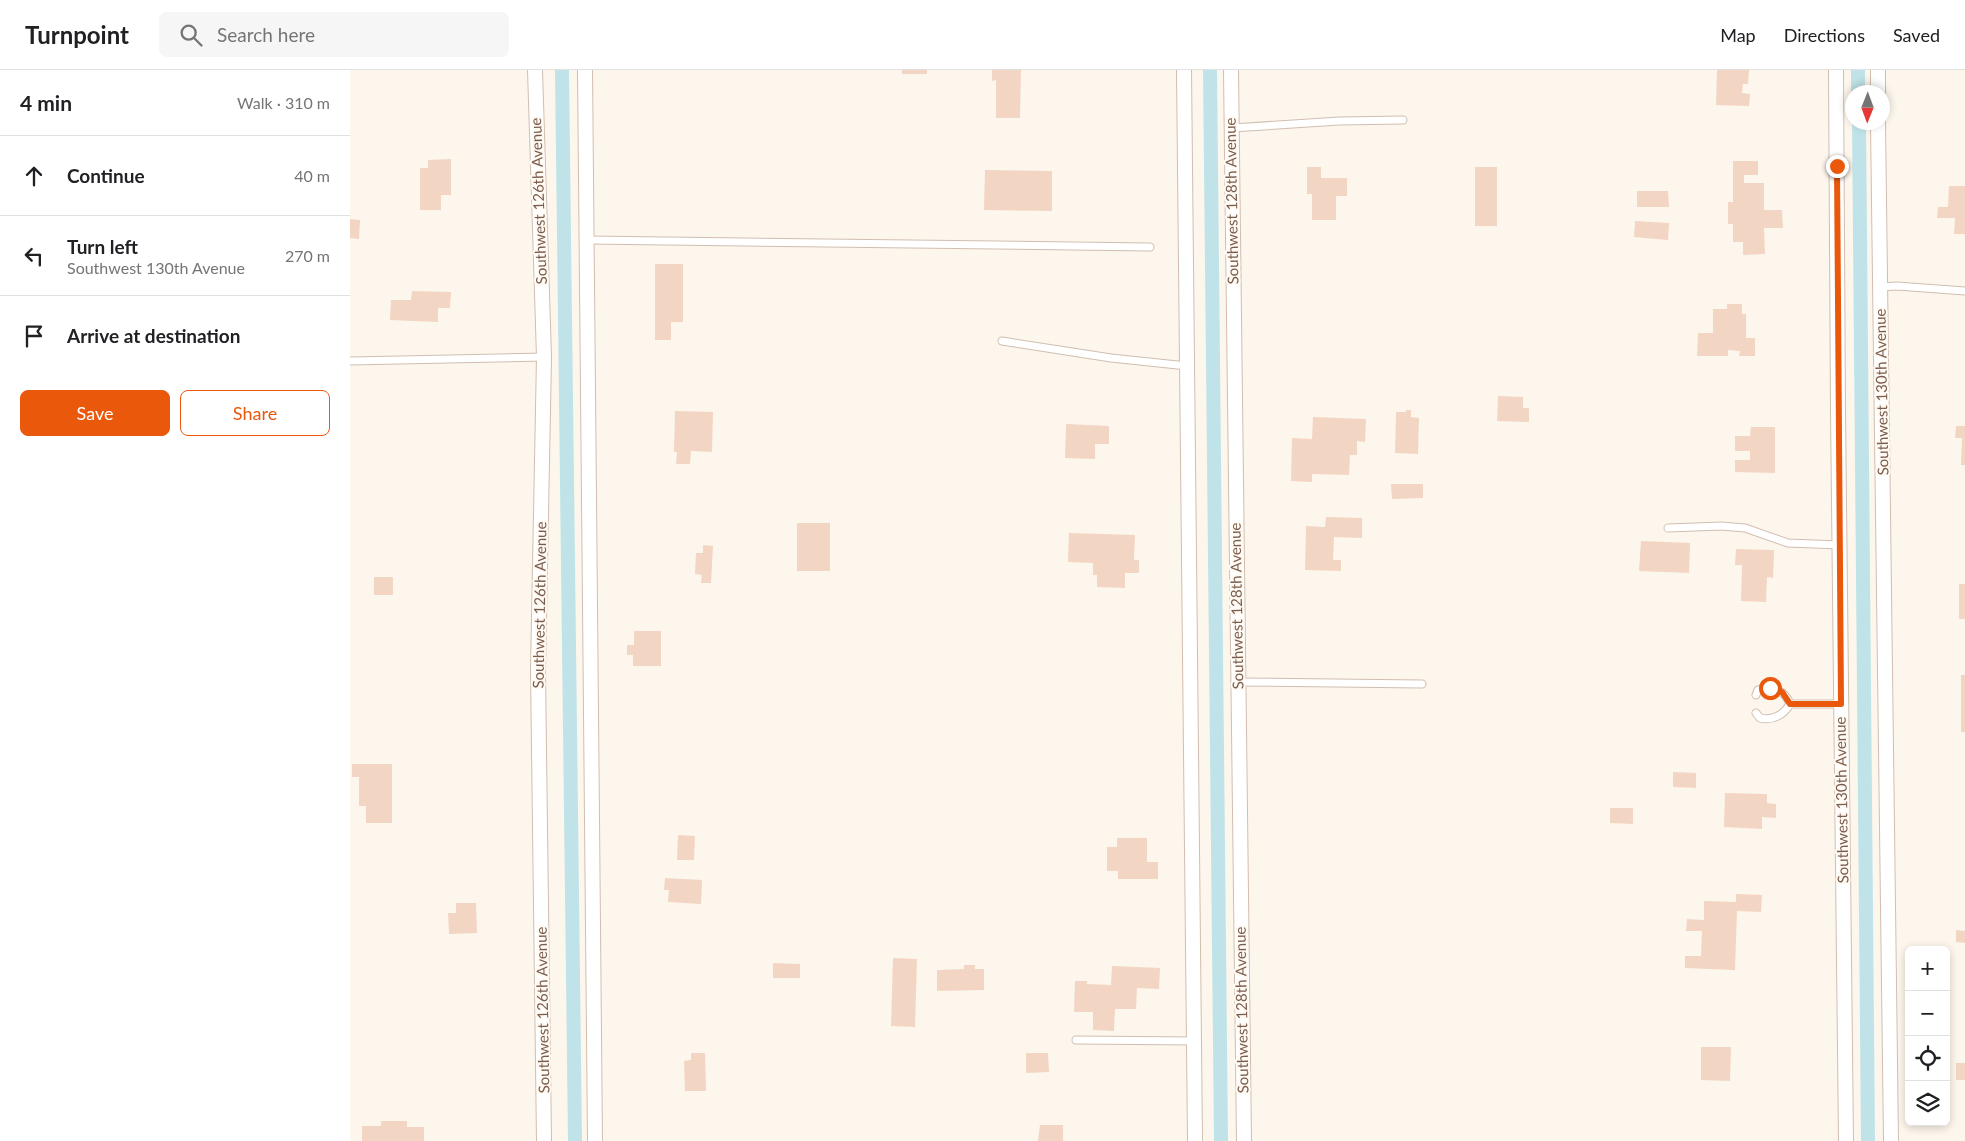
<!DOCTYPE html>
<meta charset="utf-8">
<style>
body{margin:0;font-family:Lato,sans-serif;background:#f6f6f6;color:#202124}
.controls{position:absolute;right:15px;bottom:15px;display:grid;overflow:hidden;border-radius:8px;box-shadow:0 2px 8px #0003}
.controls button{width:45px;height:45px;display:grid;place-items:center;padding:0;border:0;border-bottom:1px solid #e0e0e0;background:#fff;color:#202124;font:25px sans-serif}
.compass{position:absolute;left:1495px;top:15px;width:45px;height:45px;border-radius:50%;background:#fff;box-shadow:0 2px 8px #0003;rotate:181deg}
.stop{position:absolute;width:15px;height:15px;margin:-11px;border:4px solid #ea580c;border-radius:50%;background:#fff}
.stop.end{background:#ea580c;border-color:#fff;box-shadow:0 1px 5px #0008}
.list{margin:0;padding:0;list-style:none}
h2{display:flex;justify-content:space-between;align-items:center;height:65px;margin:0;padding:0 20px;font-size:21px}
h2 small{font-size:16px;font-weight:400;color:#757577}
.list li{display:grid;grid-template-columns:32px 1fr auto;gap:15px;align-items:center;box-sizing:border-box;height:80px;padding:0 20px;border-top:1px solid #e0e0e0}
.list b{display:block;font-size:19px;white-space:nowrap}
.list p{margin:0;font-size:16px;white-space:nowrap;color:#757577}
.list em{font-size:16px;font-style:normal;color:#757577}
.actions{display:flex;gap:10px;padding:15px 20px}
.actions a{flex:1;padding:11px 0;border:1px solid #ea580c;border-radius:8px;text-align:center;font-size:18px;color:#ea580c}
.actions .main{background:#ea580c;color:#fff}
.icon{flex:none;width:28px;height:28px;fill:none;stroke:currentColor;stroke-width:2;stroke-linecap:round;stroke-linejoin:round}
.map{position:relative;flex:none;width:1615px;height:1071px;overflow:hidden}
header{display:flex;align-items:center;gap:30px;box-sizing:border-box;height:70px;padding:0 25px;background:#fff;border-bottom:1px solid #e0e0e0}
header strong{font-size:24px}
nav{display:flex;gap:28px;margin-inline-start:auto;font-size:18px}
.search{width:350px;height:45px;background:#f6f6f6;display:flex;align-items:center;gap:12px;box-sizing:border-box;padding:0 18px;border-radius:8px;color:#757577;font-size:19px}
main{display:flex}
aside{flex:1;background:#fff}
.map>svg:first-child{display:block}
</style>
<header>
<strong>Turnpoint</strong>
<div class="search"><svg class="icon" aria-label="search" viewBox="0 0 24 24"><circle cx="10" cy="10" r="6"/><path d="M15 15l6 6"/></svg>Search here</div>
<nav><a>Map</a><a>Directions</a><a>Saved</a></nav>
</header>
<main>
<aside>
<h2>4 min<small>Walk · 310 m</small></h2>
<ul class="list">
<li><svg class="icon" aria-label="ahead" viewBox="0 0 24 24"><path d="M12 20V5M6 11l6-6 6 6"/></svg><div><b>Continue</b></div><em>40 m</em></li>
<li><svg class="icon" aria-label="left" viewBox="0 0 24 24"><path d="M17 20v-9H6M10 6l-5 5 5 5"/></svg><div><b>Turn left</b><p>Southwest 130th Avenue</p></div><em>270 m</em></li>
<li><svg class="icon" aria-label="arrive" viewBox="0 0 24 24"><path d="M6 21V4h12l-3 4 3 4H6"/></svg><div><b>Arrive at destination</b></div></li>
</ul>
<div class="actions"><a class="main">Save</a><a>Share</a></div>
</aside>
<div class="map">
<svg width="1615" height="1071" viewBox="0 0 1615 1071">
<rect width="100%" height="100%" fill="#fdf6ec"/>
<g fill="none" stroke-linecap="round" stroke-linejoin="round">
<g stroke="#bfe3e8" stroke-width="14">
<polyline points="212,0 225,1071"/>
<polyline points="860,0 871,1071"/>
<polyline points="1508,0 1508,22"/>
<polyline points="1509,52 1518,1071"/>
</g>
</g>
<g fill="#f3d5c3">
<rect x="552" y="0" width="25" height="4"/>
<polygon points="642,0 671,0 670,48 646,48 646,10 642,11"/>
<polygon points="1367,0 1399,0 1398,14 1393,14 1392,23 1400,24 1399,36 1366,35"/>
<polygon points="101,89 101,125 91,125 91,140 70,140 70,98 78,98 78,90"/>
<polygon points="1383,91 1408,91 1408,105 1394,105 1394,113 1414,113 1414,140 1432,140 1433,158 1414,158 1415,184 1393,185 1393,172 1383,172 1383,154 1378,154 1378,132 1383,132"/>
<polygon points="957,97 971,97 971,108 997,108 997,126 986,126 986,150 962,150 962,124 957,124"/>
<rect x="1125" y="97" width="22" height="59"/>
<polygon points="635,100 702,101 702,141 634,140"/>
<polygon points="1599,116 1615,116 1615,164 1604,164 1605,148 1587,148 1588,137 1598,137"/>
<polygon points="1287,121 1318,121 1319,137 1287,137"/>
<polygon points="0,149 10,150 9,169 0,168"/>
<polygon points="1285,151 1319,153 1318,170 1284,167"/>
<polygon points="305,194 333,194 333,252 321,252 321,270 305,270"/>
<polygon points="62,221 101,222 100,238 88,238 88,252 40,250 41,230 61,230"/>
<polygon points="1377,234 1392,234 1392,244 1396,244 1396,268 1405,268 1405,286 1389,286 1390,281 1378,280 1378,286 1347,286 1348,263 1363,263 1363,239 1377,239"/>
<polygon points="1148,326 1173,327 1173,338 1179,338 1179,352 1147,351"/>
<polygon points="1056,340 1061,340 1061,347 1069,348 1068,384 1045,383 1046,342 1056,342"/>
<polygon points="325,341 363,342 362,382 341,381 340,394 326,394 327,382 324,382"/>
<polygon points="963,347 1016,349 1015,372 1007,371 1007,385 1000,385 999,405 962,404 962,412 941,411 942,368 962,369"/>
<polygon points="716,354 759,356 759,374 745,374 745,389 715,388"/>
<polygon points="1606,356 1615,356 1615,395 1611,395 1612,368 1605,368"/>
<polygon points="1401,357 1425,357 1425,403 1385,402 1385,390 1400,390 1400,381 1385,381 1385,366 1400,366"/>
<polygon points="1041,414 1073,414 1073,428 1042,429"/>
<polygon points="976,447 1012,448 1012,468 984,467 983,490 991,490 991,501 955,500 956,456 975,457"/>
<rect x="447" y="453" width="33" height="48"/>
<polygon points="719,463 785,465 784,490 789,490 789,503 775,503 775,518 747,517 747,505 743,505 743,493 718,492"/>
<polygon points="1291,471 1340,473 1339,503 1289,501"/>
<polygon points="353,475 363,476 361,513 351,513 352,505 345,504 346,483 353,483"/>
<polygon points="1386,479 1424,480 1423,508 1417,507 1416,532 1391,531 1392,495 1385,495"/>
<rect x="24" y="507" width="19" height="18"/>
<rect x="1609" y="514" width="6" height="35"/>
<polygon points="284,561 311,561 311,596 283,596 283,585 277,585 277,575 284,575"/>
<rect x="1611" y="605" width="4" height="57"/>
<polygon points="2,694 42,694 42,753 16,753 16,736 9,736 9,707 2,707"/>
<polygon points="1323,702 1346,703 1346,718 1323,717"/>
<polygon points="1375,723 1417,724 1417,733 1426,734 1426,748 1412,747 1412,759 1374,757"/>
<polygon points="1260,738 1283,738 1283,754 1260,753"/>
<polygon points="328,765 345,766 344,790 327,790"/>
<polygon points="767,768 797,768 797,792 808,792 808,809 768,809 768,801 757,801 757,777 767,777"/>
<polygon points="315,808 352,810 351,834 318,832 319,820 314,820"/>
<polygon points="1386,824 1412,825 1411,842 1387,841 1385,900 1335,898 1335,886 1351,886 1352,861 1336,861 1337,849 1354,850 1354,831 1386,832"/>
<polygon points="106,833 126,833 127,863 99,864 98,843 106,843"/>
<polygon points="1606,860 1615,861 1615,873 1606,872"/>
<polygon points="543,888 567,889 565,957 541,956"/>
<polygon points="423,893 450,894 450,908 423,908"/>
<polygon points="614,895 625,895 625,899 634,899 634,920 587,921 587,900 614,899"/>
<polygon points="762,896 810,898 809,919 787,918 786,939 765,939 764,961 743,960 743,942 724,942 725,911 737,911 737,914 761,915"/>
<polygon points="1351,977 1381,977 1380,1011 1351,1010"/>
<polygon points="341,983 355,983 356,1021 335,1021 334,991 341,990"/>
<polygon points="676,983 698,983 699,1002 676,1003"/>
<rect x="1606" y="993" width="9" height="17"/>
<polygon points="31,1051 57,1051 57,1057 74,1057 74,1071 12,1071 12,1056 31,1056"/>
<polygon points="690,1055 713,1055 713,1071 688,1071"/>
</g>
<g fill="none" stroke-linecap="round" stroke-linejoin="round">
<defs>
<g id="service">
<polyline points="882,58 989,51 1053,50"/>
<polyline points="237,170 800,177"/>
<polyline points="1530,217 1547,216 1615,221"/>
<polyline points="652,271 761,288 837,296"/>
<polyline points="0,291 194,287"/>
<polyline points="1318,458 1371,456 1395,458 1438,473 1490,475"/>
<polyline points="888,612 1072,614"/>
<path d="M1406 625 1408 620C1421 615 1435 620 1440 634"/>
<path d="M1406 643 1410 648C1422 651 1434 645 1440 634H1491"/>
<polyline points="726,970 844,971"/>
</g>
<g id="minor">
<polyline points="185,0 194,287 188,600 194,1071"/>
<polyline points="235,0 245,1071"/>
<polyline points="834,0 845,1071"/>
<polyline points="881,0 894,1071"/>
<polyline points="1486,0 1488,341 1496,1071"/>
<polyline points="1528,0 1528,22"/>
<polyline points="1528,52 1541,1071"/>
</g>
</defs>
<use href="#service" stroke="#d1beb0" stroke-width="9"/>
<use href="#minor" stroke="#d1beb0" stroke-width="16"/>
<use href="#service" stroke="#fff" stroke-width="7"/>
<use href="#minor" stroke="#fff" stroke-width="14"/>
</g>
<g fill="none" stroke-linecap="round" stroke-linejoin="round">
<polyline stroke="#ea580c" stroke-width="6" points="1420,618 1432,622 1440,634 1491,634 1487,96"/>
</g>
<g text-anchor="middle" stroke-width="4" stroke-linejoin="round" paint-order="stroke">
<g font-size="15" fill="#7a5c4d" stroke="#fffaf3">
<text transform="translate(189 131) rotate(-92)" y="5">Southwest 126th Avenue</text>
<text transform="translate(882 131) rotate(-91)" y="5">Southwest 128th Avenue</text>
<text transform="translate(1532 322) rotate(-91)" y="5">Southwest 130th Avenue</text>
<text transform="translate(190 535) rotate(-89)" y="5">Southwest 126th Avenue</text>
<text transform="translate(887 536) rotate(-91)" y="5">Southwest 128th Avenue</text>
<text transform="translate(1492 730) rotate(-91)" y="5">Southwest 130th Avenue</text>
<text transform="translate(193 940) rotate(-91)" y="5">Southwest 126th Avenue</text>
<text transform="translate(892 940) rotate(-91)" y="5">Southwest 128th Avenue</text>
</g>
</g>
</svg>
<div class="controls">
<button>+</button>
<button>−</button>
<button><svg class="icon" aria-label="locate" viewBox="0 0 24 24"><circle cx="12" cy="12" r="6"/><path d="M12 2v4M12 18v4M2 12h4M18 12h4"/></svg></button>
<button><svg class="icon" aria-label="layers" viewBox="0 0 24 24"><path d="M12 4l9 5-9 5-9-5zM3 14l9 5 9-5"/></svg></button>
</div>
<svg class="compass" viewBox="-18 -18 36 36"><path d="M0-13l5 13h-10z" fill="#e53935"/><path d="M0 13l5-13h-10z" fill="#757577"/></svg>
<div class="stop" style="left:1420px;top:618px"></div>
<div class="stop end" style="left:1487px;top:96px"></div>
</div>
</main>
